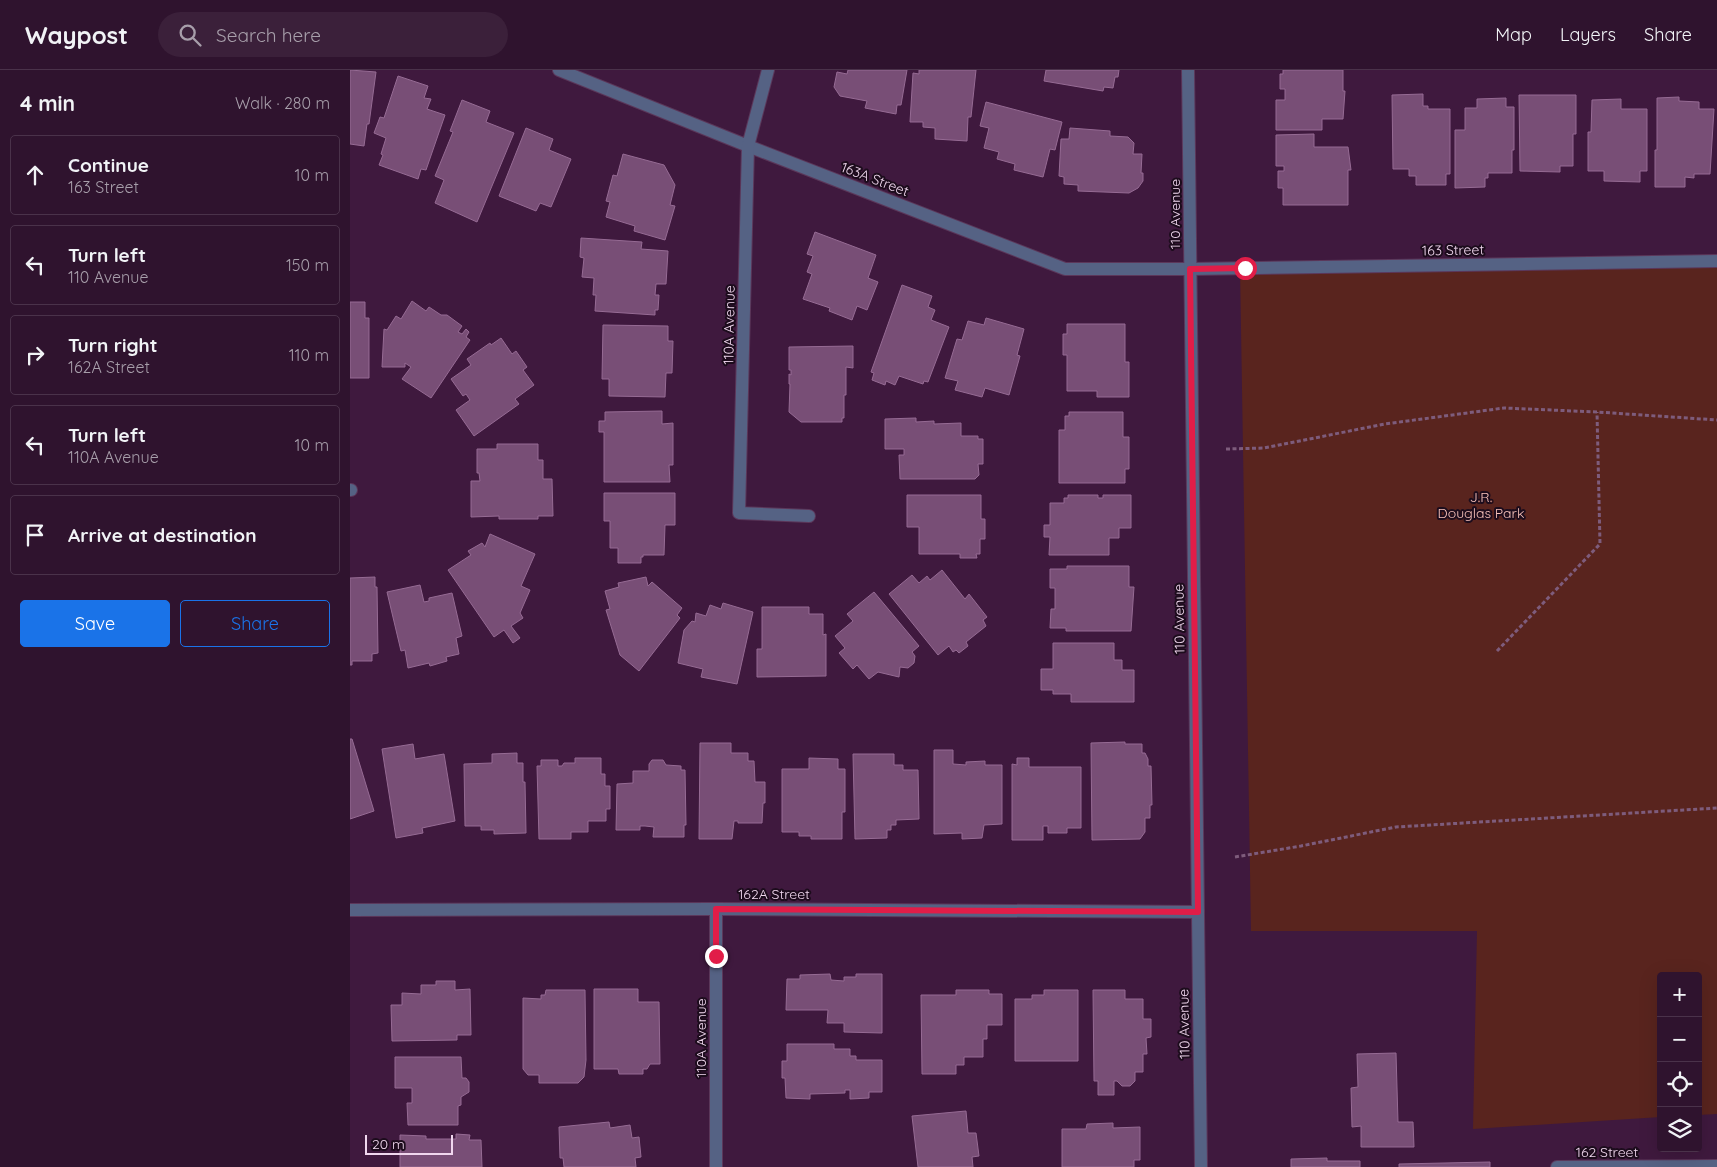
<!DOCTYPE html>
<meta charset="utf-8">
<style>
body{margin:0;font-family:Quicksand,sans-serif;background:#3b203a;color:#f1f3f6}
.controls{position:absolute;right:15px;bottom:15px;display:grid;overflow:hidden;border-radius:5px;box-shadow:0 5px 20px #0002}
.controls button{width:45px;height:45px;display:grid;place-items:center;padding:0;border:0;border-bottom:1px solid #4a324a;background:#2f132e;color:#f1f3f6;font:25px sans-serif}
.scale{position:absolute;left:15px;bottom:12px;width:88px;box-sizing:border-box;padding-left:5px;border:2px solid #f0d7ee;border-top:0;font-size:14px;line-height:18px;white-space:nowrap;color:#f0d7ee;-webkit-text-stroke:4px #1c0c1c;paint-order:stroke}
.stop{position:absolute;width:15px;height:15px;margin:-11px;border:4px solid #e11d48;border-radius:50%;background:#fff}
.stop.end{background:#e11d48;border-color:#fff;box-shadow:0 1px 5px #0008}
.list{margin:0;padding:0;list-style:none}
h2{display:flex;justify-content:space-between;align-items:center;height:65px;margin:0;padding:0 20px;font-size:21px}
h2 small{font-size:16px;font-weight:400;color:#a79eaa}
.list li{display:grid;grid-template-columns:32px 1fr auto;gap:15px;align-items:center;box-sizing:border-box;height:80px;margin:0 10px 10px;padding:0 10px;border:1px solid #4a324a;border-radius:5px}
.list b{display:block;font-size:19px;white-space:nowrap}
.list p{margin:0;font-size:16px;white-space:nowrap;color:#a79eaa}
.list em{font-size:16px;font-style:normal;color:#a79eaa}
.actions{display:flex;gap:10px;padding:15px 20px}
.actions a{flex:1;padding:11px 0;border:1px solid #1a73e8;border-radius:5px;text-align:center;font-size:18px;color:#1a73e8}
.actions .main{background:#1a73e8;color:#fff}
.icon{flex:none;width:28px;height:28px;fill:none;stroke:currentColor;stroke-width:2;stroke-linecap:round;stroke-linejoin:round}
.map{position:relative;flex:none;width:1367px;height:1097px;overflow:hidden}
header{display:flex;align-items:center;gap:30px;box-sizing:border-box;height:70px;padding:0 25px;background:#2f132e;border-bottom:1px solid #4a324a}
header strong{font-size:24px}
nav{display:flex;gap:28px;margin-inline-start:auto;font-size:18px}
.search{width:350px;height:45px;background:#3b203a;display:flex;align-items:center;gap:12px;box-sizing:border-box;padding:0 18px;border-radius:28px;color:#a79eaa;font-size:19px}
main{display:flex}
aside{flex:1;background:#2f132e}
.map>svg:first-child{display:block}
</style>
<header>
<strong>Waypost</strong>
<div class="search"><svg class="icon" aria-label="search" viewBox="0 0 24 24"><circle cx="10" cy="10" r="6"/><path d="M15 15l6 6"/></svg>Search here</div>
<nav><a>Map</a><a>Layers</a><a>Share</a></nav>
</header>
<main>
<aside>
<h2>4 min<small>Walk · 280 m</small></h2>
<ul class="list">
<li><svg class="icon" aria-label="ahead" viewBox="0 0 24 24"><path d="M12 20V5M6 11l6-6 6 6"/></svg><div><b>Continue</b><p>163 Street</p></div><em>10 m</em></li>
<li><svg class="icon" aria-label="left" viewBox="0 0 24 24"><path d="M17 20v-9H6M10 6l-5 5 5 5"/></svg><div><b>Turn left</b><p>110 Avenue</p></div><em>150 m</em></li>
<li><svg class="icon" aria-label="right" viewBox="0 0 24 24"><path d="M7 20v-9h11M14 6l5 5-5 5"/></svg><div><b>Turn right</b><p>162A Street</p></div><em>110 m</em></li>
<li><svg class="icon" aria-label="left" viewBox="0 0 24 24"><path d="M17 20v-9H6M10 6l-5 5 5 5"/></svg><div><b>Turn left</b><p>110A Avenue</p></div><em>10 m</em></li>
<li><svg class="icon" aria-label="arrive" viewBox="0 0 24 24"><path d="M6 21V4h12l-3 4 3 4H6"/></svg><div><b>Arrive at destination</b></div></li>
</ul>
<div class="actions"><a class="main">Save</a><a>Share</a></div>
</aside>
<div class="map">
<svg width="1367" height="1097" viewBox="0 0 1367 1097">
<rect width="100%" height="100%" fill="#3f193e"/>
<polygon fill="#59241e" points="890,198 1367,198 1367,1044 1348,1045 1348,906 1311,906 1311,1047 1123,1059 1127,861 901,861"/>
<g fill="#784e76" stroke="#966b94">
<polygon points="0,0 26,2 19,54 17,54 14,76 0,74"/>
<polygon points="498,0 557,0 551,35 547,35 546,44 515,38 517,31 490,26 484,17 487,2 497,4"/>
<polygon points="569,0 626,0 621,47 618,47 617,71 585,69 585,58 573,57 573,52 560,52 563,3 569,4"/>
<polygon points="696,0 769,0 768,7 765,7 763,18 754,17 753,21 694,11"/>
<polygon points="933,0 993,0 993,21 995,21 993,49 972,49 972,60 926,60 926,30 935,30 935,19 930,19 930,4 933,4"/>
<polygon points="48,6 78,16 74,28 81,29 77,39 95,45 76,100 71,99 68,109 29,95 33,85 31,84 36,68 24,63 30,47 34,48"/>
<polygon points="1073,24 1073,36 1078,36 1078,39 1100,39 1100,104 1096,104 1096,115 1066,115 1066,106 1059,106 1059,99 1043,99 1042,25"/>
<polygon points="1169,25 1226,25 1226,64 1223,64 1223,96 1210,96 1210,102 1170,101"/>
<polygon points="1329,27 1329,31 1349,32 1349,39 1364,39 1360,104 1344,104 1344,108 1335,107 1335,117 1305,117 1305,80 1307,80 1307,28"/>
<polygon points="1156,28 1156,37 1164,37 1164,80 1162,80 1162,103 1138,103 1138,108 1135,108 1135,117 1105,118 1105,60 1115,60 1115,38 1127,38 1127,29"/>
<polygon points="1271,29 1271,39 1297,39 1297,101 1290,101 1290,112 1254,111 1254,101 1238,101 1238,62 1241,62 1242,30"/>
<polygon points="112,30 140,41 136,52 164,63 127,152 85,133 94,110 85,106 103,62 100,61"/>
<polygon points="636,32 712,52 705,80 700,79 693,107 664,100 665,94 647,89 649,82 634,78 639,58 630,56"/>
<polygon points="176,58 203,69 199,80 221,89 201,137 190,133 186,141 149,126"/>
<polygon points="720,58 760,61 760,66 778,67 784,73 783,84 792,84 791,103 793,103 793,111 788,118 779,123 728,121 728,115 714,114 714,107 709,106 711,69 719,69"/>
<polygon points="964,64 964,77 998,77 1001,100 998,100 998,135 933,135 933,118 928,118 928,101 934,101 934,96 926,96 926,65"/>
<polygon points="273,84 314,95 325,115 320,135 325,136 315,170 284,161 285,156 256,147 260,132 256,131 263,105 267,106"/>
<polygon points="465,162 526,185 518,208 528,212 517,240 507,236 502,250 479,241 480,238 453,229 462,204 457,202 463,186 457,184"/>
<polygon points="231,168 292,172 291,179 318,181 316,214 306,214 305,225 309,225 308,240 305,240 305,245 245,241 246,225 243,225 244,208 232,207 234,188 230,187"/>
<polygon points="552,215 582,226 578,237 585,240 581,250 599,257 578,312 574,311 573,314 549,306 545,315 536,311 535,315 522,310 524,303 521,302"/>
<polygon points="62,231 76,241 79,237 91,245 97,245 112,256 108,262 112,264 116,259 119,262 116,267 120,270 81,328 52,309 61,297 55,293 55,297 32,297 34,259 37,260 46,246 51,249"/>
<polygon points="0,232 15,232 15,248 19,248 19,308 0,308"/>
<polygon points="636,248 674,259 667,285 670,286 659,325 635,318 632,327 605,320 608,311 595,308 607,269 612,270 618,251 634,255"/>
<polygon points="717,254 775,254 775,292 779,292 779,327 747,327 747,321 717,321 717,285 713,285 713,264 717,264"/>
<polygon points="253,255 318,256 318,271 323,271 322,303 316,303 315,327 259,326 259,309 252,309"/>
<polygon points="151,268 162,284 166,281 177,297 173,300 184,315 165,329 169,334 124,366 106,340 120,330 116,324 113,326 101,309 121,295 117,289 140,273 141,275"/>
<polygon points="503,276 503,298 496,297 496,325 494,325 494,348 492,348 492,352 451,352 439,342 440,314 439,314 439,304 441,305 441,300 439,300 439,277"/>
<polygon points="312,341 312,354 323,353 323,395 319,395 320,412 254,412 254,362 249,362 249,351 255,351 255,342"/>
<polygon points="719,342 773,342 773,367 779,367 779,399 775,399 775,413 709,413 709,360 715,360 715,346 719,346"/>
<polygon points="566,348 566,352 584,351 584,354 611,353 611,366 628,366 628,369 633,369 633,394 628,394 629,405 625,409 550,409 549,385 554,385 554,379 535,379 535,349"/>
<polygon points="147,374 188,374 188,390 193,390 193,409 202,409 203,446 188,446 188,449 149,449 149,446 121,447 121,411 130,411 129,403 127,403 127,379 147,379"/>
<polygon points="254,423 325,423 325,455 315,455 314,485 293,485 293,487 291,487 291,493 268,493 268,478 260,478 260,451 254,451"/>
<polygon points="557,425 631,425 631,449 635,449 635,469 630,469 630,484 626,484 627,488 610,488 610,484 569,484 569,457 557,457"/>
<polygon points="718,425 748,425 748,428 753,428 753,425 781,425 781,458 769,458 769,468 759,468 759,485 699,485 700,467 694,467 694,455 700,455 700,433 714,433 714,428 718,428"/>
<polygon points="140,464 185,484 171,516 180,520 170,543 173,548 161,556 170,568 163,573 154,560 144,567 98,500 121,485 118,481 132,473 135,477"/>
<polygon points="717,496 779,496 779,517 784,517 781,561 716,561 716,558 700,558 701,539 705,539 705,518 700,518 700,499 717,499"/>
<polygon points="592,500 615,529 619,524 637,547 633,550 636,556 616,572 618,576 609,583 606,580 603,582 599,576 588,585 539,524 562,505 569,513 577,506 580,510"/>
<polygon points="25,507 25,517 27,517 28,583 22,584 22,591 2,591 2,595 0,595 0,508"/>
<polygon points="296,507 298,516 302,512 332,538 327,545 330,548 289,601 270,585 256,540 260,539 255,521 269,517 268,513"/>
<polygon points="70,515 74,532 79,531 79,528 102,523 112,566 106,568 109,584 96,587 97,591 80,596 79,593 58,598 55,580 51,581 37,522"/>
<polygon points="524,522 569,576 562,582 565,586 564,593 558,598 550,597 549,607 528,602 519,609 507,595 503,599 489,583 495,578 485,566 503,551 497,544"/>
<polygon points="373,533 403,542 387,614 351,607 353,599 328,593 334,560 342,551 345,552 346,543 356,546 360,535 371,539"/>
<polygon points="412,537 459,537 459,544 473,544 473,565 476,564 476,606 407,607 407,579 412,579"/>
<polygon points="703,573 764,573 764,590 772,590 772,600 784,600 784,632 721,632 721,624 703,624 703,620 691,620 691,599 703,599"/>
<polygon points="0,669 2,669 24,741 0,749"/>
<polygon points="775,672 775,674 792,674 792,683 795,683 798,689 798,696 801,696 802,735 800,735 800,748 795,748 795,762 790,769 742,770 741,673"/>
<polygon points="350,673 381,673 381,683 398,683 398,691 404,691 405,712 415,712 415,733 413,733 412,753 388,753 388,751 384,751 382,769 349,769"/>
<polygon points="63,674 65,689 94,684 105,751 72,758 73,763 46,768 32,679"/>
<polygon points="584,680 603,680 603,694 616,695 616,692 635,691 635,695 652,695 652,754 634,755 632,768 612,769 612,763 584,764"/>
<polygon points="167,683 167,693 173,693 173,712 175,712 176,763 144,764 144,760 131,760 131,756 115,756 114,694 142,693 142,684"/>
<polygon points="503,684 544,684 544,695 553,695 553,700 568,700 569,749 546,750 546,755 541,755 541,760 537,760 537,768 505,769"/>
<polygon points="225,688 251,688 251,704 255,704 255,716 260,716 260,739 256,739 256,751 238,751 238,762 221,762 221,769 189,769 187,696 191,696 191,690 208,690 208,696 212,696 214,693 225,693"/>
<polygon points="459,688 488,689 488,699 495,699 495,742 492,742 492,769 461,769 461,766 449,766 449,762 432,762 432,699 459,699"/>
<polygon points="667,688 679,688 679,697 731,697 731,758 717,758 717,763 698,763 698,756 693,756 693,770 662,770 662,694 667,695"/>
<polygon points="302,690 313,690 316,695 331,696 331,700 335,700 336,755 334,755 334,767 303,767 304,757 295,756 290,756 290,760 266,760 267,714 283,713 283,701 299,701 299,694"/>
<polygon points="480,904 481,910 494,911 494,907 506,907 506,904 532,904 532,963 494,962 494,953 477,953 478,940 436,940 437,909 450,909 450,905"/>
<polygon points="86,911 105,911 105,920 120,919 121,965 107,965 107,970 42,971 41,935 52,935 52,923 71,924 71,915 86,915"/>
<polygon points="244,919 288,919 288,932 309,932 310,994 300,994 297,999 293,999 293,1004 269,1004 268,999 244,999"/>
<polygon points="196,920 235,920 236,990 234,1007 228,1013 189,1013 189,1005 178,1005 173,999 173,928 191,929 191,925 195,925"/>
<polygon points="606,920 639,920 639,924 652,924 652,955 637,955 637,969 633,969 633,987 614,987 614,995 606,995 606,1004 572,1004 571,925 606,925"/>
<polygon points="694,920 728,920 728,991 665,991 665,929 682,929 682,925 694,925"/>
<polygon points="743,920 775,920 775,929 793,929 793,949 801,949 801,967 796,968 797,984 793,984 793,1002 785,1002 785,1011 780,1016 772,1016 767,1011 764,1011 764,1025 748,1025 748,1011 744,1011"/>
<polygon points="437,974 484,974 484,979 500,979 500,986 506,986 506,990 532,990 532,1022 519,1022 519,1028 500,1029 500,1020 495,1020 495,1023 460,1024 460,1029 436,1028 435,1008 432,1008 432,991 437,991"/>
<polygon points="1046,983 1048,1052 1063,1052 1064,1077 1011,1077 1011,1056 1002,1057 1001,1018 1008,1017 1007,984"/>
<polygon points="45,987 111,987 112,1008 116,1008 119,1012 119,1022 111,1027 111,1035 108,1036 108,1055 58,1055 57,1033 62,1033 62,1018 45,1018"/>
<polygon points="616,1041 618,1063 626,1063 629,1086 622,1087 623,1097 568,1097 562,1046"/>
<polygon points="259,1052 260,1058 280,1055 282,1068 289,1067 291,1087 285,1088 286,1097 214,1097 213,1088 210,1088 209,1057"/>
<polygon points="763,1053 763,1058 790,1057 790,1090 784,1090 784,1097 712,1097 712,1059 736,1059 737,1054"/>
<polygon points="106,1064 120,1065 119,1070 131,1070 132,1097 50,1097 50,1065 76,1066 76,1069 106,1069"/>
<polygon points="977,1088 977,1091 1010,1091 1010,1097 941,1097 941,1089"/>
<polygon points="1140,1092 1140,1097 1049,1097 1049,1094"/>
</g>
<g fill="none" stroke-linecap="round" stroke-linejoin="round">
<defs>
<g id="street">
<polyline points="209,0 398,76 715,199 840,199 1367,191"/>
<polyline points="418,0 398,76 389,443 459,446"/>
<polyline points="838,0 851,1097"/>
<polyline points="0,420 1,420"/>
<polyline points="0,840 366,839 848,842"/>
<polyline points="366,1097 366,839"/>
<polyline points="1207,1097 1367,1096"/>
</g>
</defs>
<use href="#street" stroke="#5b375a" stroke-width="14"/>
<g stroke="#7e5c7c" stroke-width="3" stroke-dasharray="4 2.5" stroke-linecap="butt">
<polyline points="876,379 914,378 1035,354 1154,338 1247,342 1367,350"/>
<polyline points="1147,581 1250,474 1247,342"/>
<polyline points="885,787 951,776 1046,757 1367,738"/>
</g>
<use href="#street" stroke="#556284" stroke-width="12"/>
</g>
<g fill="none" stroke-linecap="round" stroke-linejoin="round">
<polyline stroke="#e11d48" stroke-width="6" points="366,886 366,839 848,842 840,199 895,198"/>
</g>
<g text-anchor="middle" stroke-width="4" stroke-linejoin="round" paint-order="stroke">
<g font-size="14" fill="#f0d7ee" stroke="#1c0c1c">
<text transform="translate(525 109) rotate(21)" y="5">163A Street</text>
<text transform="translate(825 144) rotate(-90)" y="5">110 Avenue</text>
<text transform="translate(1103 180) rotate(-1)" y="5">163 Street</text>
<text transform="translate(379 255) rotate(-89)" y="5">110A Avenue</text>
<text transform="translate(829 549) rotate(-91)" y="5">110 Avenue</text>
<text x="424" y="829">162A Street</text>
<text transform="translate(834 954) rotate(-91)" y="5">110 Avenue</text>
<text transform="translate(351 968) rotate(-90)" y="5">110A Avenue</text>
<text x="1257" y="1087">162 Street</text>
</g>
<g font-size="14" fill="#fac3bb" stroke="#1c0c1c">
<text x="1131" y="432">J.R.<tspan x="1131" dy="16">Douglas Park</tspan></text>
</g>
</g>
</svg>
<div class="controls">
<button>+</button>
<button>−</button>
<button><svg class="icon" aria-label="locate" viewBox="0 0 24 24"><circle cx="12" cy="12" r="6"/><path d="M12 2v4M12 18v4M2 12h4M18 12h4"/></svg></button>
<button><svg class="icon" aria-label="layers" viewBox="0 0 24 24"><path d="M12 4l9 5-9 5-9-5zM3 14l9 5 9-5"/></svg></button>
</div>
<div class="scale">20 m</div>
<div class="stop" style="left:895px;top:198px"></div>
<div class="stop end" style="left:366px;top:886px"></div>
</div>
</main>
